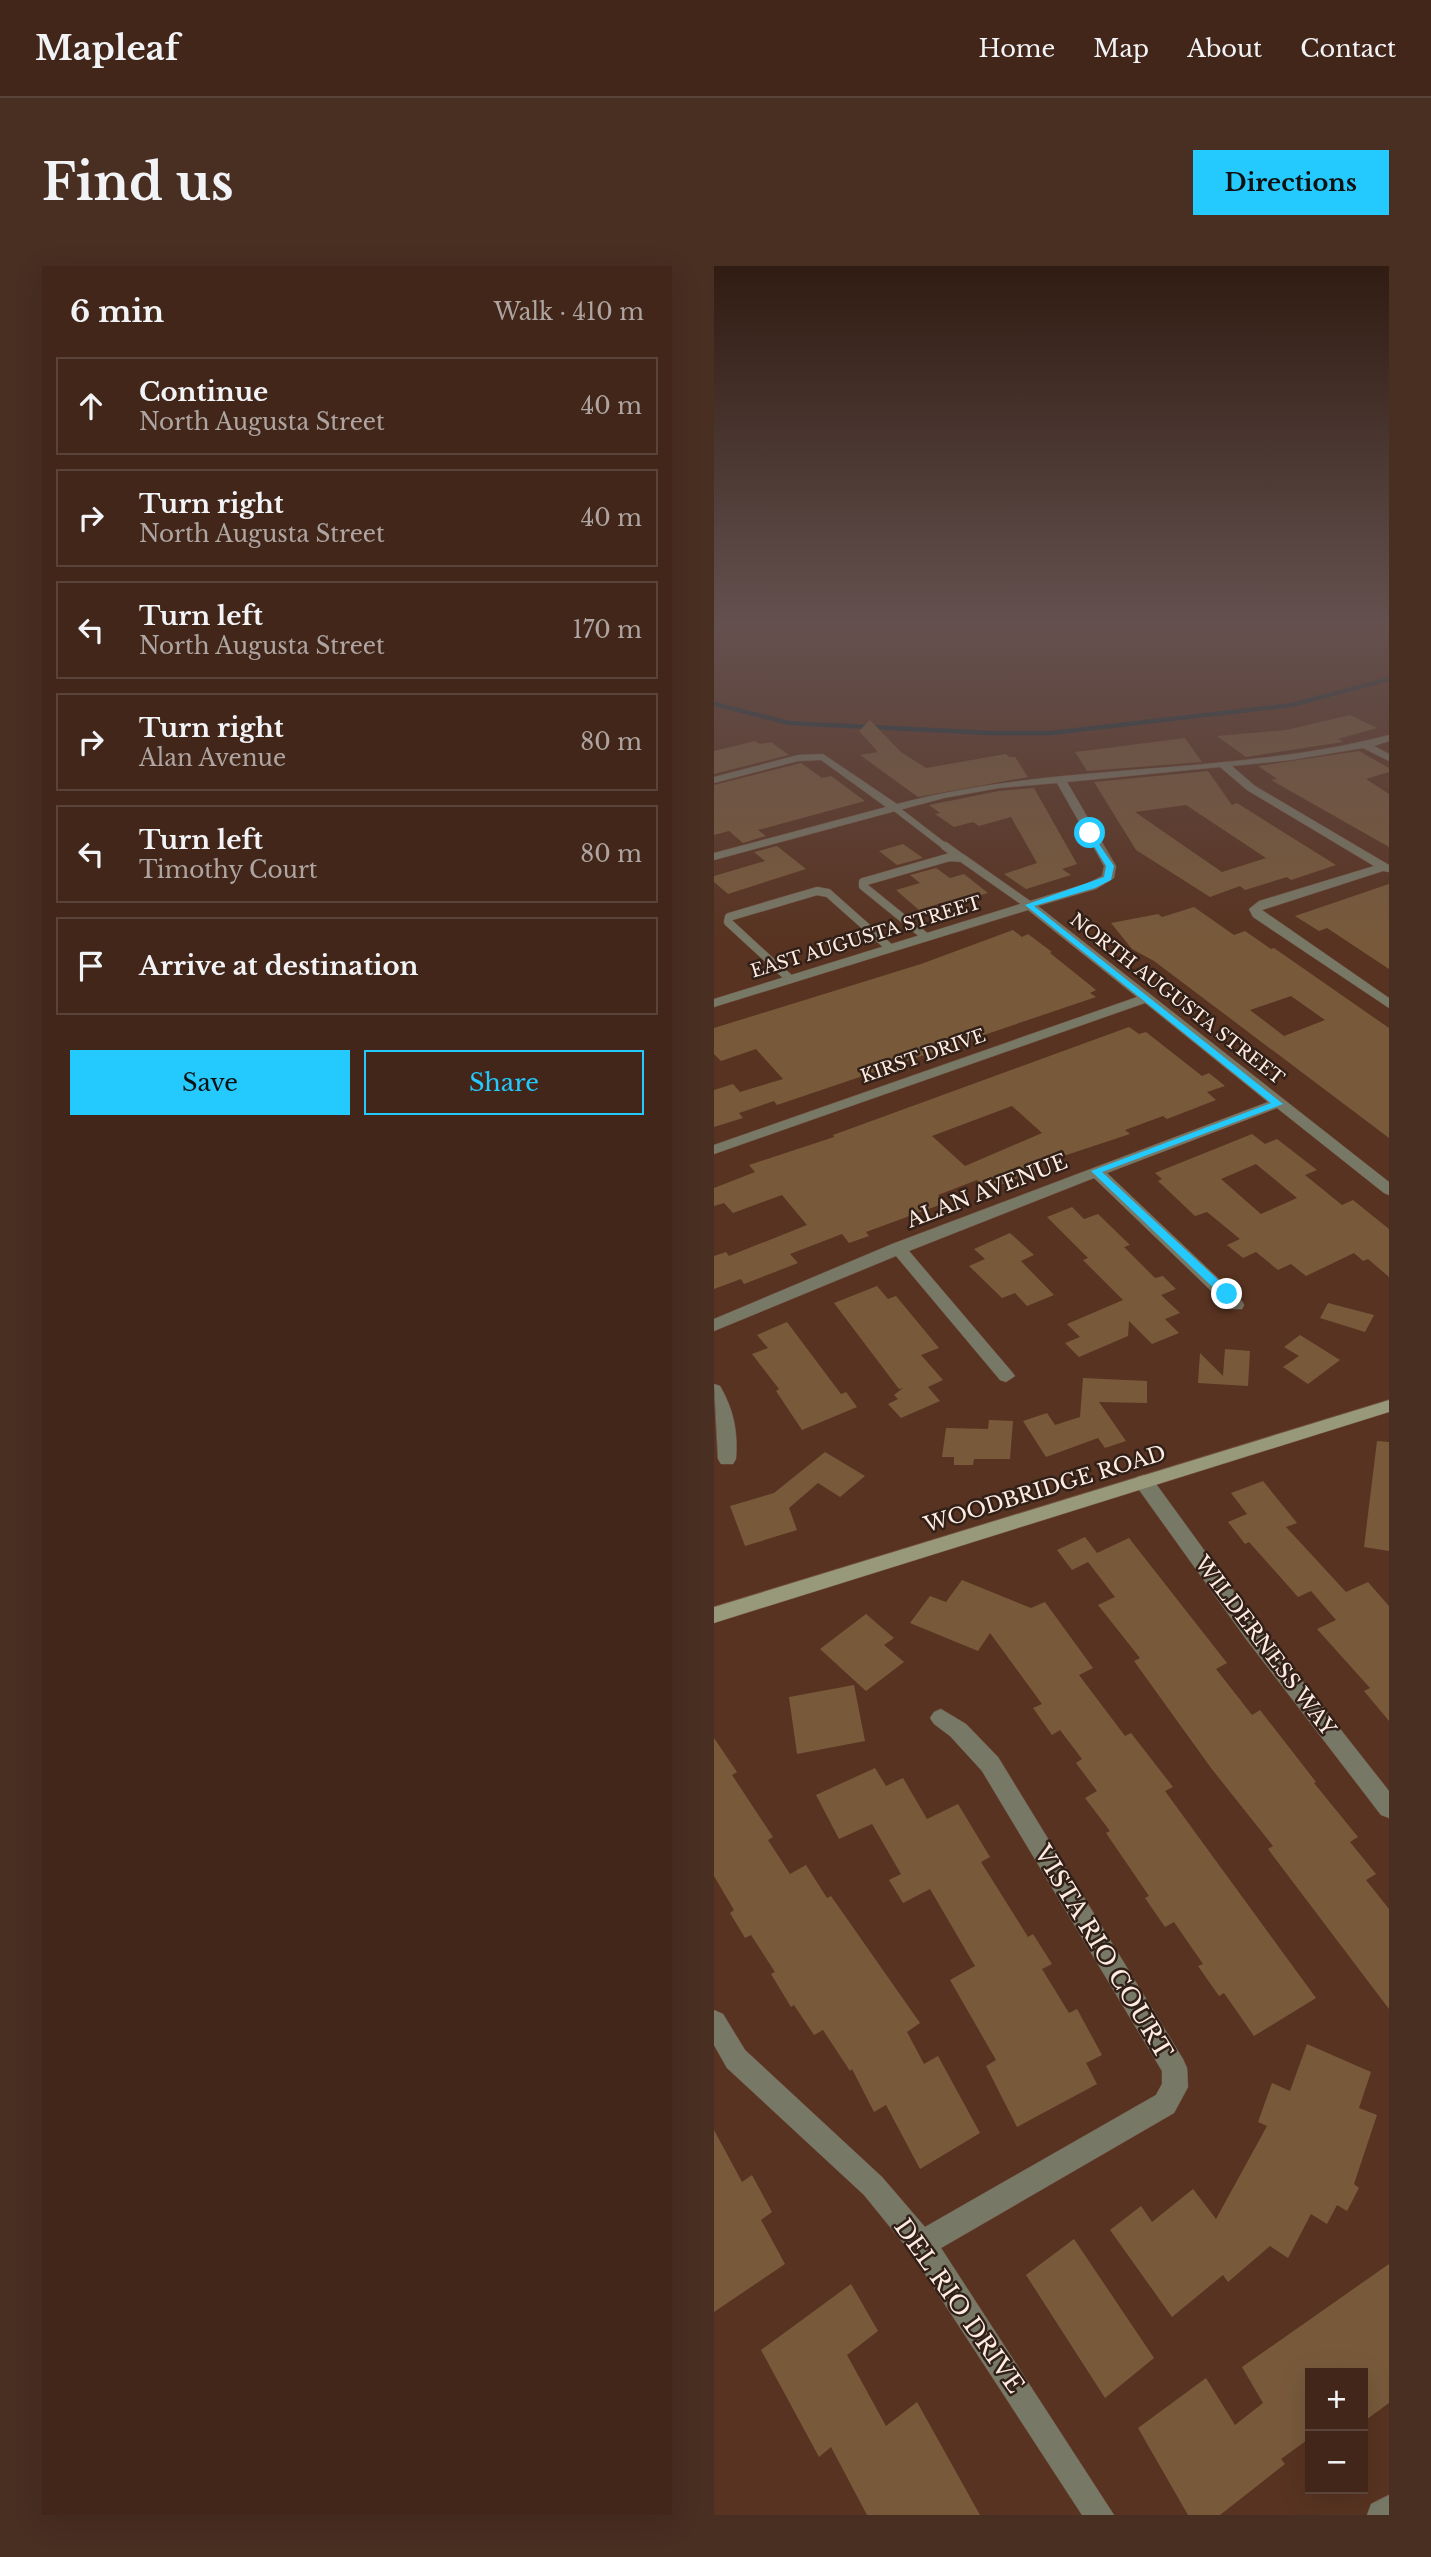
<!DOCTYPE html>
<meta charset="utf-8">
<style>
body{margin:0;font-family:"Libre Baskerville",serif;background:#492e22;color:#f1f3f6}
.controls{position:absolute;right:21px;bottom:21px;display:grid;overflow:hidden;border-radius:0px;box-shadow:0 7px 28px #0002}
.controls button{width:63px;height:63px;display:grid;place-items:center;padding:0;border:0;border-bottom:2px solid #5a4338;background:#422619;color:#f1f3f6;font:35px sans-serif}
.stop{position:absolute;width:21px;height:21px;margin:-16px;border:5px solid #24c9fe;border-radius:50%;background:#fff}
.stop.end{background:#24c9fe;border-color:#fff;box-shadow:0 2px 7px #0008}
.list{margin:0;padding:0;list-style:none}
h2{display:flex;justify-content:space-between;align-items:center;height:91px;margin:0;padding:0 28px;font-size:30px}
h2 small{font-size:23px;font-weight:400;color:#aea5a2}
.list li{display:grid;grid-template-columns:46px 1fr auto;gap:21px;align-items:center;box-sizing:border-box;height:98px;margin:0 14px 14px;padding:0 14px;border:2px solid #5a4338;border-radius:0px}
.list b{display:block;font-size:26px;white-space:nowrap}
.list p{margin:0;font-size:23px;white-space:nowrap;color:#aea5a2}
.list em{font-size:23px;font-style:normal;color:#aea5a2}
.actions{display:flex;gap:14px;padding:21px 28px}
.actions a{flex:1;padding:16px 0;border:2px solid #24c9fe;border-radius:0px;text-align:center;font-size:24px;color:#24c9fe}
.actions .main{background:#24c9fe;color:#111}
.icon{flex:none;width:38px;height:38px;fill:none;stroke:currentColor;stroke-width:2;stroke-linecap:round;stroke-linejoin:round}
.map{position:relative;flex:none;width:675px;height:2249px;overflow:hidden;border-radius:0px}
header{display:flex;align-items:center;gap:42px;box-sizing:border-box;height:98px;padding:0 35px;background:#422619;border-bottom:2px solid #5a4338}
header strong{font-size:33px}
nav{display:flex;gap:38px;margin-inline-start:auto;font-size:24px}
.intro{display:flex;align-items:center;justify-content:space-between;box-sizing:border-box;height:168px;padding:0 42px}
h1{margin:0;font-size:49px}
.button{padding:18px 32px;border-radius:0px;background:#24c9fe;color:#111;font-size:24px;font-weight:700}
main{display:flex;gap:42px;padding:0 42px}
aside{flex:1;background:#422619;border-radius:0px;box-shadow:0 7px 28px #0002}
.map>svg:first-child{display:block}
</style>
<header>
<strong>Mapleaf</strong>
<nav><a>Home</a><a>Map</a><a>About</a><a>Contact</a></nav>
</header>
<div class="intro"><h1>Find us</h1><a class="button">Directions</a></div>
<main>
<aside>
<h2>6 min<small>Walk · 410 m</small></h2>
<ul class="list">
<li><svg class="icon" aria-label="ahead" viewBox="0 0 24 24"><path d="M12 20V5M6 11l6-6 6 6"/></svg><div><b>Continue</b><p>North Augusta Street</p></div><em>40 m</em></li>
<li><svg class="icon" aria-label="right" viewBox="0 0 24 24"><path d="M7 20v-9h11M14 6l5 5-5 5"/></svg><div><b>Turn right</b><p>North Augusta Street</p></div><em>40 m</em></li>
<li><svg class="icon" aria-label="left" viewBox="0 0 24 24"><path d="M17 20v-9H6M10 6l-5 5 5 5"/></svg><div><b>Turn left</b><p>North Augusta Street</p></div><em>170 m</em></li>
<li><svg class="icon" aria-label="right" viewBox="0 0 24 24"><path d="M7 20v-9h11M14 6l5 5-5 5"/></svg><div><b>Turn right</b><p>Alan Avenue</p></div><em>80 m</em></li>
<li><svg class="icon" aria-label="left" viewBox="0 0 24 24"><path d="M17 20v-9H6M10 6l-5 5 5 5"/></svg><div><b>Turn left</b><p>Timothy Court</p></div><em>80 m</em></li>
<li><svg class="icon" aria-label="arrive" viewBox="0 0 24 24"><path d="M6 21V4h12l-3 4 3 4H6"/></svg><div><b>Arrive at destination</b></div></li>
</ul>
<div class="actions"><a class="main">Save</a><a>Share</a></div>
</aside>
<div class="map">
<svg width="675" height="2249" viewBox="0 0 675 2249">
<rect width="100%" height="100%" fill="#583321"/>
<g fill="none" stroke-linecap="round" stroke-linejoin="round">
<polyline stroke="#113340" stroke-width="4.5" points="0,438 75,457 277,467 337,467 578,439 675,413"/>
</g>
<g fill="#785a3b" fill-rule="evenodd">
<polygon points="636,449 663,462 624,473 629,476 532,491 503,470 572,464"/>
<polygon points="156,454 187,486 212,502 292,488 295,491 301,491 314,511 204,531 146,489 164,486 145,465"/>
<polygon points="471,472 488,496 373,505 361,486"/>
<polygon points="41,475 46,478 57,476 75,489 0,508 0,485"/>
<polygon points="645,485 675,502 675,506 652,513 675,528 675,581 557,514 563,513 544,500"/>
<polygon points="87,497 108,512 117,510 151,535 44,564 52,570 29,577 15,565 0,569 0,519"/>
<path d="M494 505 518 539 523 537 622 599 577 614 573 611 531 624 526 620 496 631 422 584 380 516ZM472 539 552 592 508 606 421 546Z"/>
<polygon points="320,522 363,598 348,603 357,609 312,623 290,608 323,597 297,551 265,560 259,556 240,561 221,548 226,547 215,539 285,525"/>
<polygon points="189,578 209,592 183,599 165,585"/>
<polygon points="63,580 92,603 14,628 0,616 0,610 51,595 40,586"/>
<polygon points="222,602 236,612 250,608 274,627 230,640 227,637 205,644 182,624 206,617 196,609"/>
<polygon points="675,618 675,703 613,662 605,665 581,650"/>
<path d="M480 641 520 669 531 665 557 683 560 682 675 762V872L440 695 418 683 397 657 444 648 448 651ZM577 730 611 754 570 770 536 744Z"/>
<polygon points="299,664 308,671 314,668 338,686 336,687 382,724 376,727 382,731 63,839 60,835 25,847 29,852 0,861 0,824 19,818 26,826 69,813 42,783 7,795 0,788 0,762 207,698"/>
<path d="M415 761 425 768 432 766 488 810 495 807 511 820 493 826 502 834 453 853 449 850 411 864 416 868 322 899 327 903 281 921 276 916 268 919 263 914 224 929 231 937 152 966 155 970 135 977 128 968 76 988 84 997 30 1018 27 1013 0 1023V990L12 986 15 990 93 959 68 929 19 947 10 937 0 940V922L41 906 35 899 120 871 119 869ZM298 840 328 867 251 900 218 870Z"/>
<path d="M538 868 551 878 563 873 603 904 591 909 628 939 639 934 675 963V1011L654 993 649 995 640 987 592 1010 577 998 564 1004 542 986 529 992 513 979 526 973 493 946 481 950 444 915 448 913 441 907ZM542 898 583 932 547 948 507 913Z"/>
<polygon points="358,941 370,953 384,948 416,979 410,981 441,1012 449,1010 462,1023 447,1029 466,1047 451,1053 465,1067 438,1078 415,1055 414,1070 365,1091 351,1077 366,1071 353,1058 409,1034 369,994 374,992 333,951"/>
<polygon points="296,967 320,989 307,995 340,1029 313,1040 301,1027 288,1032 255,1000 271,993 260,983"/>
<polygon points="163,1020 174,1033 182,1030 225,1082 207,1089 229,1114 214,1121 226,1135 187,1152 174,1138 184,1133 180,1129 189,1122 185,1123 120,1037"/>
<polygon points="614,1037 660,1049 651,1066 606,1052"/>
<polygon points="73,1056 127,1128 132,1126 143,1141 88,1164 62,1125 65,1123 38,1088 54,1082 43,1069"/>
<polygon points="586,1069 626,1094 594,1118 569,1101 585,1090 570,1081"/>
<polygon points="511,1083 536,1085 534,1120 484,1117 486,1087 509,1110"/>
<polygon points="369,1112 433,1115 433,1137 385,1136 412,1175 391,1182 384,1172 332,1191 309,1155 333,1147 341,1159 366,1151"/>
<polygon points="275,1154 299,1155 296,1193 260,1193 259,1199 240,1199 240,1191 228,1191 232,1162 274,1163"/>
<polygon points="663,1175 675,1176 675,1285 650,1281"/>
<polygon points="111,1186 151,1210 126,1231 104,1217 75,1242 83,1264 31,1280 16,1240 60,1227"/>
<polygon points="549,1215 583,1257 572,1261 632,1326 654,1316 675,1340 675,1455 650,1425 656,1422 603,1363 622,1354 597,1325 584,1331 535,1276 531,1278 514,1256 533,1248 517,1227"/>
<polygon points="371,1271 383,1287 415,1272 513,1397 502,1403 538,1449 546,1444 602,1516 600,1517 644,1571 636,1576 662,1608 652,1614 675,1643 675,1743 554,1583 559,1580 497,1502 420,1395 426,1392 384,1339 401,1331 374,1296 358,1304 343,1284"/>
<polygon points="248,1314 317,1342 331,1336 379,1402 365,1409 411,1470 417,1467 459,1521 451,1525 602,1732 540,1770 510,1727 505,1730 484,1700 489,1698 460,1656 451,1661 431,1632 435,1630 392,1567 396,1565 371,1532 383,1525 362,1497 368,1493 346,1464 338,1469 319,1442 328,1438 276,1367 264,1385 196,1357 216,1330 232,1336"/>
<polygon points="152,1348 180,1372 170,1379 190,1396 152,1425 106,1383"/>
<polygon points="140,1419 151,1475 83,1488 75,1431"/>
<polygon points="0,1472 23,1506 18,1509 59,1571 54,1574 76,1608 92,1599 113,1632 117,1630 206,1757 193,1766 210,1798 224,1790 266,1867 206,1903 172,1839 160,1846 138,1803 136,1805 109,1764 100,1769 80,1739 77,1741 57,1708 61,1706 37,1669 31,1672 16,1647 20,1644 0,1610"/>
<polygon points="161,1502 172,1520 189,1512 213,1553 244,1538 276,1591 267,1596 314,1671 319,1668 338,1698 328,1703 355,1747 363,1743 388,1789 372,1797 383,1818 303,1861 272,1800 282,1794 236,1714 261,1700 216,1623 189,1637 175,1614 187,1608 158,1558 125,1573 102,1529"/>
<polygon points="593,1778 657,1806 645,1842 663,1849 640,1918 645,1922 633,1945 623,1939 613,1958 597,1948 574,1992 556,1980 514,2016 509,2009 458,2051 396,1964 427,1940 438,1956 479,1923 502,1953 553,1860 544,1856 558,1817 576,1825"/>
<polygon points="0,1864 28,1916 38,1909 58,1946 47,1954 71,1998 0,2046"/>
<polygon points="360,1973 440,2092 391,2132 312,2009"/>
<polygon points="675,1998 675,2137 649,2156 649,2107 596,2107 596,2172 567,2193 571,2198 506,2249 474,2249 424,2162 492,2112 521,2159 549,2137 528,2101"/>
<polygon points="137,2018 164,2065 133,2089 172,2160 203,2136 266,2249 153,2249 117,2181 105,2191 47,2084"/>
</g>
<g fill="none" stroke-linecap="round" stroke-linejoin="round">
<defs>
<polyline id="lane-far1" points="181,542 233,582"/>
<g id="lane">
<polyline points="231,580 246,591"/>
<polyline points="212,671 149,620 149,616 236,591 248,592 315,639"/>
<polyline points="76,713 14,656 15,651 103,625 114,627 176,682"/>
</g>
<g id="street">
<path d="M675 469V475L660 480 675 488V495L649 482 577 494 518 500 541 520 675 599V606L669 605 548 644 675 732V742L539 651 535 643 545 635 660 600 533 524 506 501 353 516 402 600 400 612 382 623 324 640 675 916V929L670 927 563 842 393 907 528 1035 530 1039 528 1043H516L380 912 195 985 298 1106 301 1110 292 1116 286 1114 182 990 0 1065V1053L178 978 554 836 431 737 0 888V879L423 731 314 644 0 741V733L374 617 388 610 390 600 343 517 285 522 230 532 0 594V587L172 541 107 494 84 495 0 517V511L84 489 109 488 183 538C344 495 514 511 675 469Z"/>
<path d="M0 1118 6 1120C20 1144 24 1166 22 1193L19 1198H7L4 1193Z"/>
<polygon points="430,1209 437,1211 546,1361 675,1525 675,1552 667,1549 532,1373 423,1221 421,1216 423,1211"/>
<polygon points="227,1443 252,1458 284,1491 469,1793 473,1802 474,1821 460,1847 227,1982 400,2249 368,2249 198,1988 150,1929 13,1802 0,1779 0,1744 9,1748 31,1784 168,1911 211,1961 442,1829 448,1818 448,1805 268,1505 236,1470 220,1458 216,1452 220,1446"/>
<polygon points="675,2229 675,2249 653,2249 657,2238"/>
</g>
<polygon id="secondary" points="675,1134 675,1146 0,1357 0,1341"/>
</defs>
<use href="#lane-far1" stroke="#735040" stroke-width="7"/>
<use href="#lane" stroke="#735040" stroke-width="9"/>
<use href="#street" stroke="#735040" stroke-width="1"/>
<use href="#secondary" stroke="#735040" stroke-width="1"/>
<use href="#lane-far1" stroke="#787866" stroke-width="6"/>
<use href="#lane" stroke="#787866" stroke-width="8"/>
<use href="#street" fill="#787866" fill-rule="evenodd"/>
<use href="#secondary" fill="#98987b" fill-rule="evenodd"/>
</g>
<linearGradient id="sky" x2="0" y2="1"><stop stop-color="#301c12"/><stop offset="0.53" stop-color="#64504e"/><stop offset="1" stop-color="#64504e" stop-opacity="0"/></linearGradient>
<rect width="675" height="675" fill="url(#sky)"/>
<polygon fill="#24c9fe" points="376,565 400,600 397,614 381,622 320,640 569,838 388,906 517,1026 517,1031 509,1031 377,905 557,837 311,639 390,611 392,600 372,567"/>
<g text-anchor="middle" stroke-width="5" stroke-linejoin="round" paint-order="stroke">
<g font-size="18" fill="#feebe2" stroke="#312018">
<text transform="translate(152 671) rotate(-17)" y="6">EAST AUGUSTA STREET</text>
<text transform="translate(463 733) rotate(38)" y="6">NORTH AUGUSTA STREET</text>
<text transform="translate(209 790) rotate(-19)" y="6">KIRST DRIVE</text>
</g>
<g font-size="21" fill="#feebe2" stroke="#312018">
<text transform="translate(273 925) rotate(-21)" y="7">ALAN AVENUE</text>
<text transform="translate(331 1223) rotate(-17)" y="7">WOODBRIDGE ROAD</text>
<text transform="translate(551 1380) rotate(53)" y="7">WILDERNESS WAY</text>
</g>
<g font-size="24" fill="#feebe2" stroke="#312018">
<text transform="translate(389 1686) rotate(59)" y="8">VISTA RIO COURT</text>
<text transform="translate(245 2040) rotate(55)" y="8">DEL RIO DRIVE</text>
</g>
</g>
</svg>
<div class="controls">
<button>+</button>
<button>−</button>
</div>
<div class="stop" style="left:376px;top:567px"></div>
<div class="stop end" style="left:513px;top:1028px"></div>
</div>
</main>
